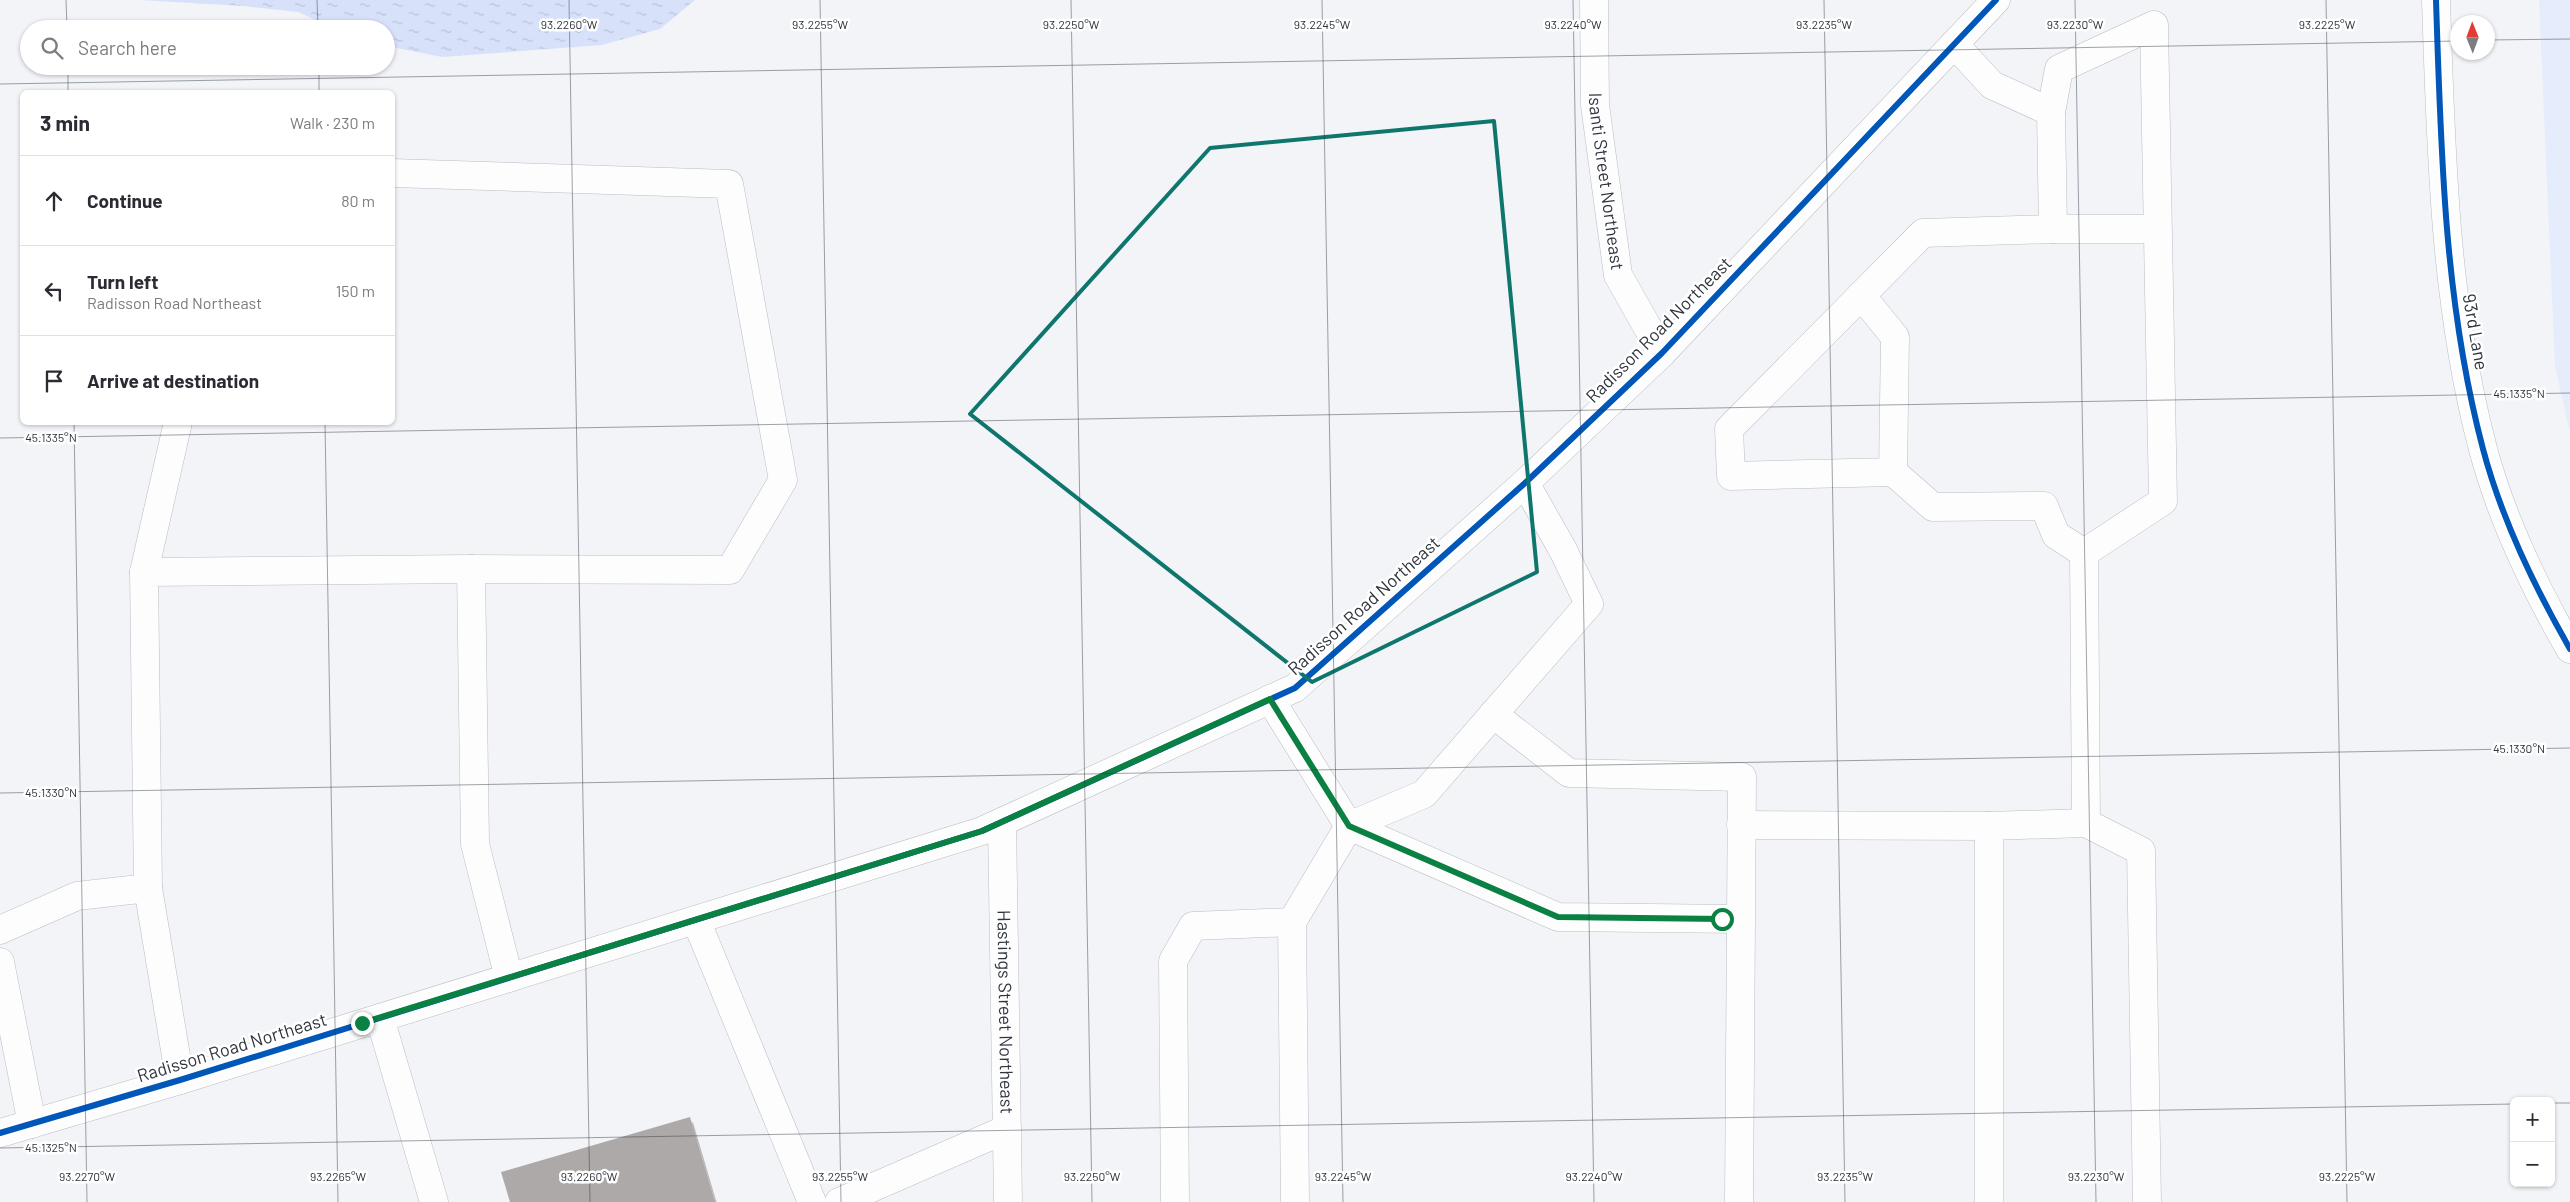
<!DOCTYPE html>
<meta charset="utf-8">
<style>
body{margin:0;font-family:Barlow,sans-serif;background:#f7f7f7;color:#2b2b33}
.controls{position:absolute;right:15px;bottom:15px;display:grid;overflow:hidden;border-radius:8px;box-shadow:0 1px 4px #0004}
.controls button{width:45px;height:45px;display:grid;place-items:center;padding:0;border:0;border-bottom:1px solid #e1e1e2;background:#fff;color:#2b2b33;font:25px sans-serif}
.compass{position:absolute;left:2450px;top:15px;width:45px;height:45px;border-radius:50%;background:#fff;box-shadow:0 1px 4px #0004;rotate:359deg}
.stop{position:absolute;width:15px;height:15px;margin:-11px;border:4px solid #0b8043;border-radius:50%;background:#fff}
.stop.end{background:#0b8043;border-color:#fff;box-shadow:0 1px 5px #0008}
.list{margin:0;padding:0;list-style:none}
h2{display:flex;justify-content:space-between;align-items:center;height:65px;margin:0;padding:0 20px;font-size:21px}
h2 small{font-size:16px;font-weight:400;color:#7c7c81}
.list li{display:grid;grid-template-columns:32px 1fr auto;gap:15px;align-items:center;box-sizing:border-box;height:90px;padding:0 20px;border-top:1px solid #e1e1e2}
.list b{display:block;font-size:19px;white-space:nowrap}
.list p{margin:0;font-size:16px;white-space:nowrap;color:#7c7c81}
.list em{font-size:16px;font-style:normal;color:#7c7c81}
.icon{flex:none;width:28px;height:28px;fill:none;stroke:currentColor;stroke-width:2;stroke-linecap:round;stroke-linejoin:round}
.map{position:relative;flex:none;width:2570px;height:1202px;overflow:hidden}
.search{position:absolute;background:#fff;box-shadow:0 1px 4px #0004;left:20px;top:20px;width:375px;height:55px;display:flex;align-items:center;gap:12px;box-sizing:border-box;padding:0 18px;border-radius:28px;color:#7c7c81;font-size:19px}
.panel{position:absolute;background:#fff;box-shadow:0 1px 4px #0004;left:20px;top:90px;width:375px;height:335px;border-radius:8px}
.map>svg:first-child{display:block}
</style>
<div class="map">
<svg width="2570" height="1202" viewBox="0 0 2570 1202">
<defs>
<pattern id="water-ripples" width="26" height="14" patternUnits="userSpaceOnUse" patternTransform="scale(1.25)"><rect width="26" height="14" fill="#d7e2fa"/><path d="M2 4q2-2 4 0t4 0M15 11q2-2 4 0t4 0" fill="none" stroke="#b9c2d7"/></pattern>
<filter id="shadow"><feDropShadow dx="3" dy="5.5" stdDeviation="0" flood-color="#0004"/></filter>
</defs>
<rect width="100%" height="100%" fill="#f2f4f8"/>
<polygon fill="#e5ecfc" points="2539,0 2570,0 2570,433 2555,366"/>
<polygon fill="url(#water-ripples)" points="140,0 695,0 660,29 602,45 442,57 386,46 386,29 335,29 298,12 243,6"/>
<polygon fill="#ada9a9" filter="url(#shadow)" points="690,1117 715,1202 510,1202 501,1172"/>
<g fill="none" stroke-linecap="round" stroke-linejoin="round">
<defs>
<g id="minor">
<path id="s1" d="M1594 0 1595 105 1618 275 1662 353"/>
<path d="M2436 0C2441 151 2444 302 2483 449 2501 517 2535 588 2570 649"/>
<polyline points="1954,44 1992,85 2051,112"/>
<polyline points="392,173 729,184 783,480 730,570 471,569"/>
<polyline points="1861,295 1895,337 1893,472 1731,476 1729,429 1923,233 2053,229"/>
<polyline points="1893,472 1933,507 2044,506 2056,535 2084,553"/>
<polyline points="144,572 178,422"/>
<polyline points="1270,699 1349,826 1558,917 1740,919"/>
<polyline points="1493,714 1569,773 1742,777 1739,1202"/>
<path id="s2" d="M1002 822 1008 1202"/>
<polyline points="2086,823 2084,553 2163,501 2154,25 2059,69 2051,112 2053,229 2158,229"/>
<polyline points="1741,825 1989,826 2086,823 2141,851 2147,1202"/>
<polyline points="1989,826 1989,1202"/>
<polyline points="148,888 144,572 471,569 475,844 509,978"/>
<polyline points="696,920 812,1202"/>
<polyline points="0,930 77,896 148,888 180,1080"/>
<polyline points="0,962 32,1124"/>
<polyline points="380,1018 434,1202"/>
<polyline points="0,1133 180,1080 982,831 1295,688 1525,483 1662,353 1996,0"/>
<polyline points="839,1202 1007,1129"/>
<polyline points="1175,1202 1173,961 1193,926 1292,922"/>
<polyline points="1295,1202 1292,922 1349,826 1424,794 1589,604 1563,550 1525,483"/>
</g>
</defs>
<use href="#minor" stroke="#babdc3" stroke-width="29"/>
<use href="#minor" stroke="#fdfdfe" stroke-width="28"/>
<defs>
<g id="cycleway">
<path d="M2436 0C2441 151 2444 302 2483 449 2501 517 2535 588 2570 649"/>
<polyline points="0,1133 180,1080 982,831 1295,688 1525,483 1662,353 1996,0"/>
</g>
</defs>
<use href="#cycleway" stroke="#fff" stroke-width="9"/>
<use href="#cycleway" stroke="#0057b8" stroke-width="6"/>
</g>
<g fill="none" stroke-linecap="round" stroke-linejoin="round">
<polyline stroke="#0b8043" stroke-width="6" points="362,1023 982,831 1270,699 1349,826 1558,917 1722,919"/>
</g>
<path fill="none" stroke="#0f766e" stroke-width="4" stroke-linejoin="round" d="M1494 121 1537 572 1312 682 970 414 1210 148Z"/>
<path fill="none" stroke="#2f343d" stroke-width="1" stroke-opacity="0.45" d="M66 0 67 29M317 0 318 29M569 0 590 1202M820 0 841 1202M1071 0 1092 1202M1322 0 1343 1202M1573 0 1594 1202M1824 0 1845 1202M2075 0 2096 1202M2326 0 2347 1202M2488 40 2570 39M68 66V92M319 66V92M0 84 2458 41M74 422 87 1202M325 422 338 1202M0 438 2570 393M0 793 2570 748M2551 1103H2570M0 1148 2514 1104"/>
<g text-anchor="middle" stroke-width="5" stroke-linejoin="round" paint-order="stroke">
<g font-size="18" fill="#2f343d" stroke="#fff">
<text dy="6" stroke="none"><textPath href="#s1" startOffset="182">Isanti Street Northeast</textPath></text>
<text transform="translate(1659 330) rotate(-45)" y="6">Radisson Road Northeast</text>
<text transform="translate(2475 332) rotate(80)" y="6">93rd Lane</text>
<text transform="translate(1364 606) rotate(-42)" y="6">Radisson Road Northeast</text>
<text dy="6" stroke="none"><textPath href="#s2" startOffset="190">Hastings Street Northeast</textPath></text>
<text transform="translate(232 1048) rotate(-17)" y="6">Radisson Road Northeast</text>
</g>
</g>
<g font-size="12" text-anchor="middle" fill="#2f343d" stroke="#fff" stroke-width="5" stroke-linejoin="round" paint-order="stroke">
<text x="569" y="29">93.2260°W</text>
<text x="820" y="29">93.2255°W</text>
<text x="1071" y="29">93.2250°W</text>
<text x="1322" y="29">93.2245°W</text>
<text x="1573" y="29">93.2240°W</text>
<text x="1824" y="29">93.2235°W</text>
<text x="2075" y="29">93.2230°W</text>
<text x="2327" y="29">93.2225°W</text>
<text x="2519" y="398">45.1335°N</text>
<text x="51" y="442">45.1335°N</text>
<text x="2519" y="753">45.1330°N</text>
<text x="51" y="797">45.1330°N</text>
<text x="51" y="1152">45.1325°N</text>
<text x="87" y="1181">93.2270°W</text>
<text x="338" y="1181">93.2265°W</text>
<text x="589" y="1181">93.2260°W</text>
<text x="840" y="1181">93.2255°W</text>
<text x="1092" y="1181">93.2250°W</text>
<text x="1343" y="1181">93.2245°W</text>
<text x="1594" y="1181">93.2240°W</text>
<text x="1845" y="1181">93.2235°W</text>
<text x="2096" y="1181">93.2230°W</text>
<text x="2347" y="1181">93.2225°W</text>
</g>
</svg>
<div class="controls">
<button>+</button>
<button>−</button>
</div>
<svg class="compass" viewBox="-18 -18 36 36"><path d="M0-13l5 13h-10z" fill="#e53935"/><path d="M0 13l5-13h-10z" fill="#7c7c81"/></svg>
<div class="stop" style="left:1722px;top:919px"></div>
<div class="stop end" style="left:362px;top:1023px"></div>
<div class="search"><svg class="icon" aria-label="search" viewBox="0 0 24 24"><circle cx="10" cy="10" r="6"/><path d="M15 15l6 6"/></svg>Search here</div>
<section class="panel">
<h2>3 min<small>Walk · 230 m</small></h2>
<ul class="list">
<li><svg class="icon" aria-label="ahead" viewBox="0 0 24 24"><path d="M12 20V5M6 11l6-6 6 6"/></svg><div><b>Continue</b></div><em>80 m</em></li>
<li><svg class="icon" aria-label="left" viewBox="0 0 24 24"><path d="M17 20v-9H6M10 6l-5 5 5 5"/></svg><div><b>Turn left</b><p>Radisson Road Northeast</p></div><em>150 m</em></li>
<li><svg class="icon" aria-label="arrive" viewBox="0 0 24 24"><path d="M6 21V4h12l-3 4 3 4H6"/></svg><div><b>Arrive at destination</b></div></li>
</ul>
</section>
</div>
